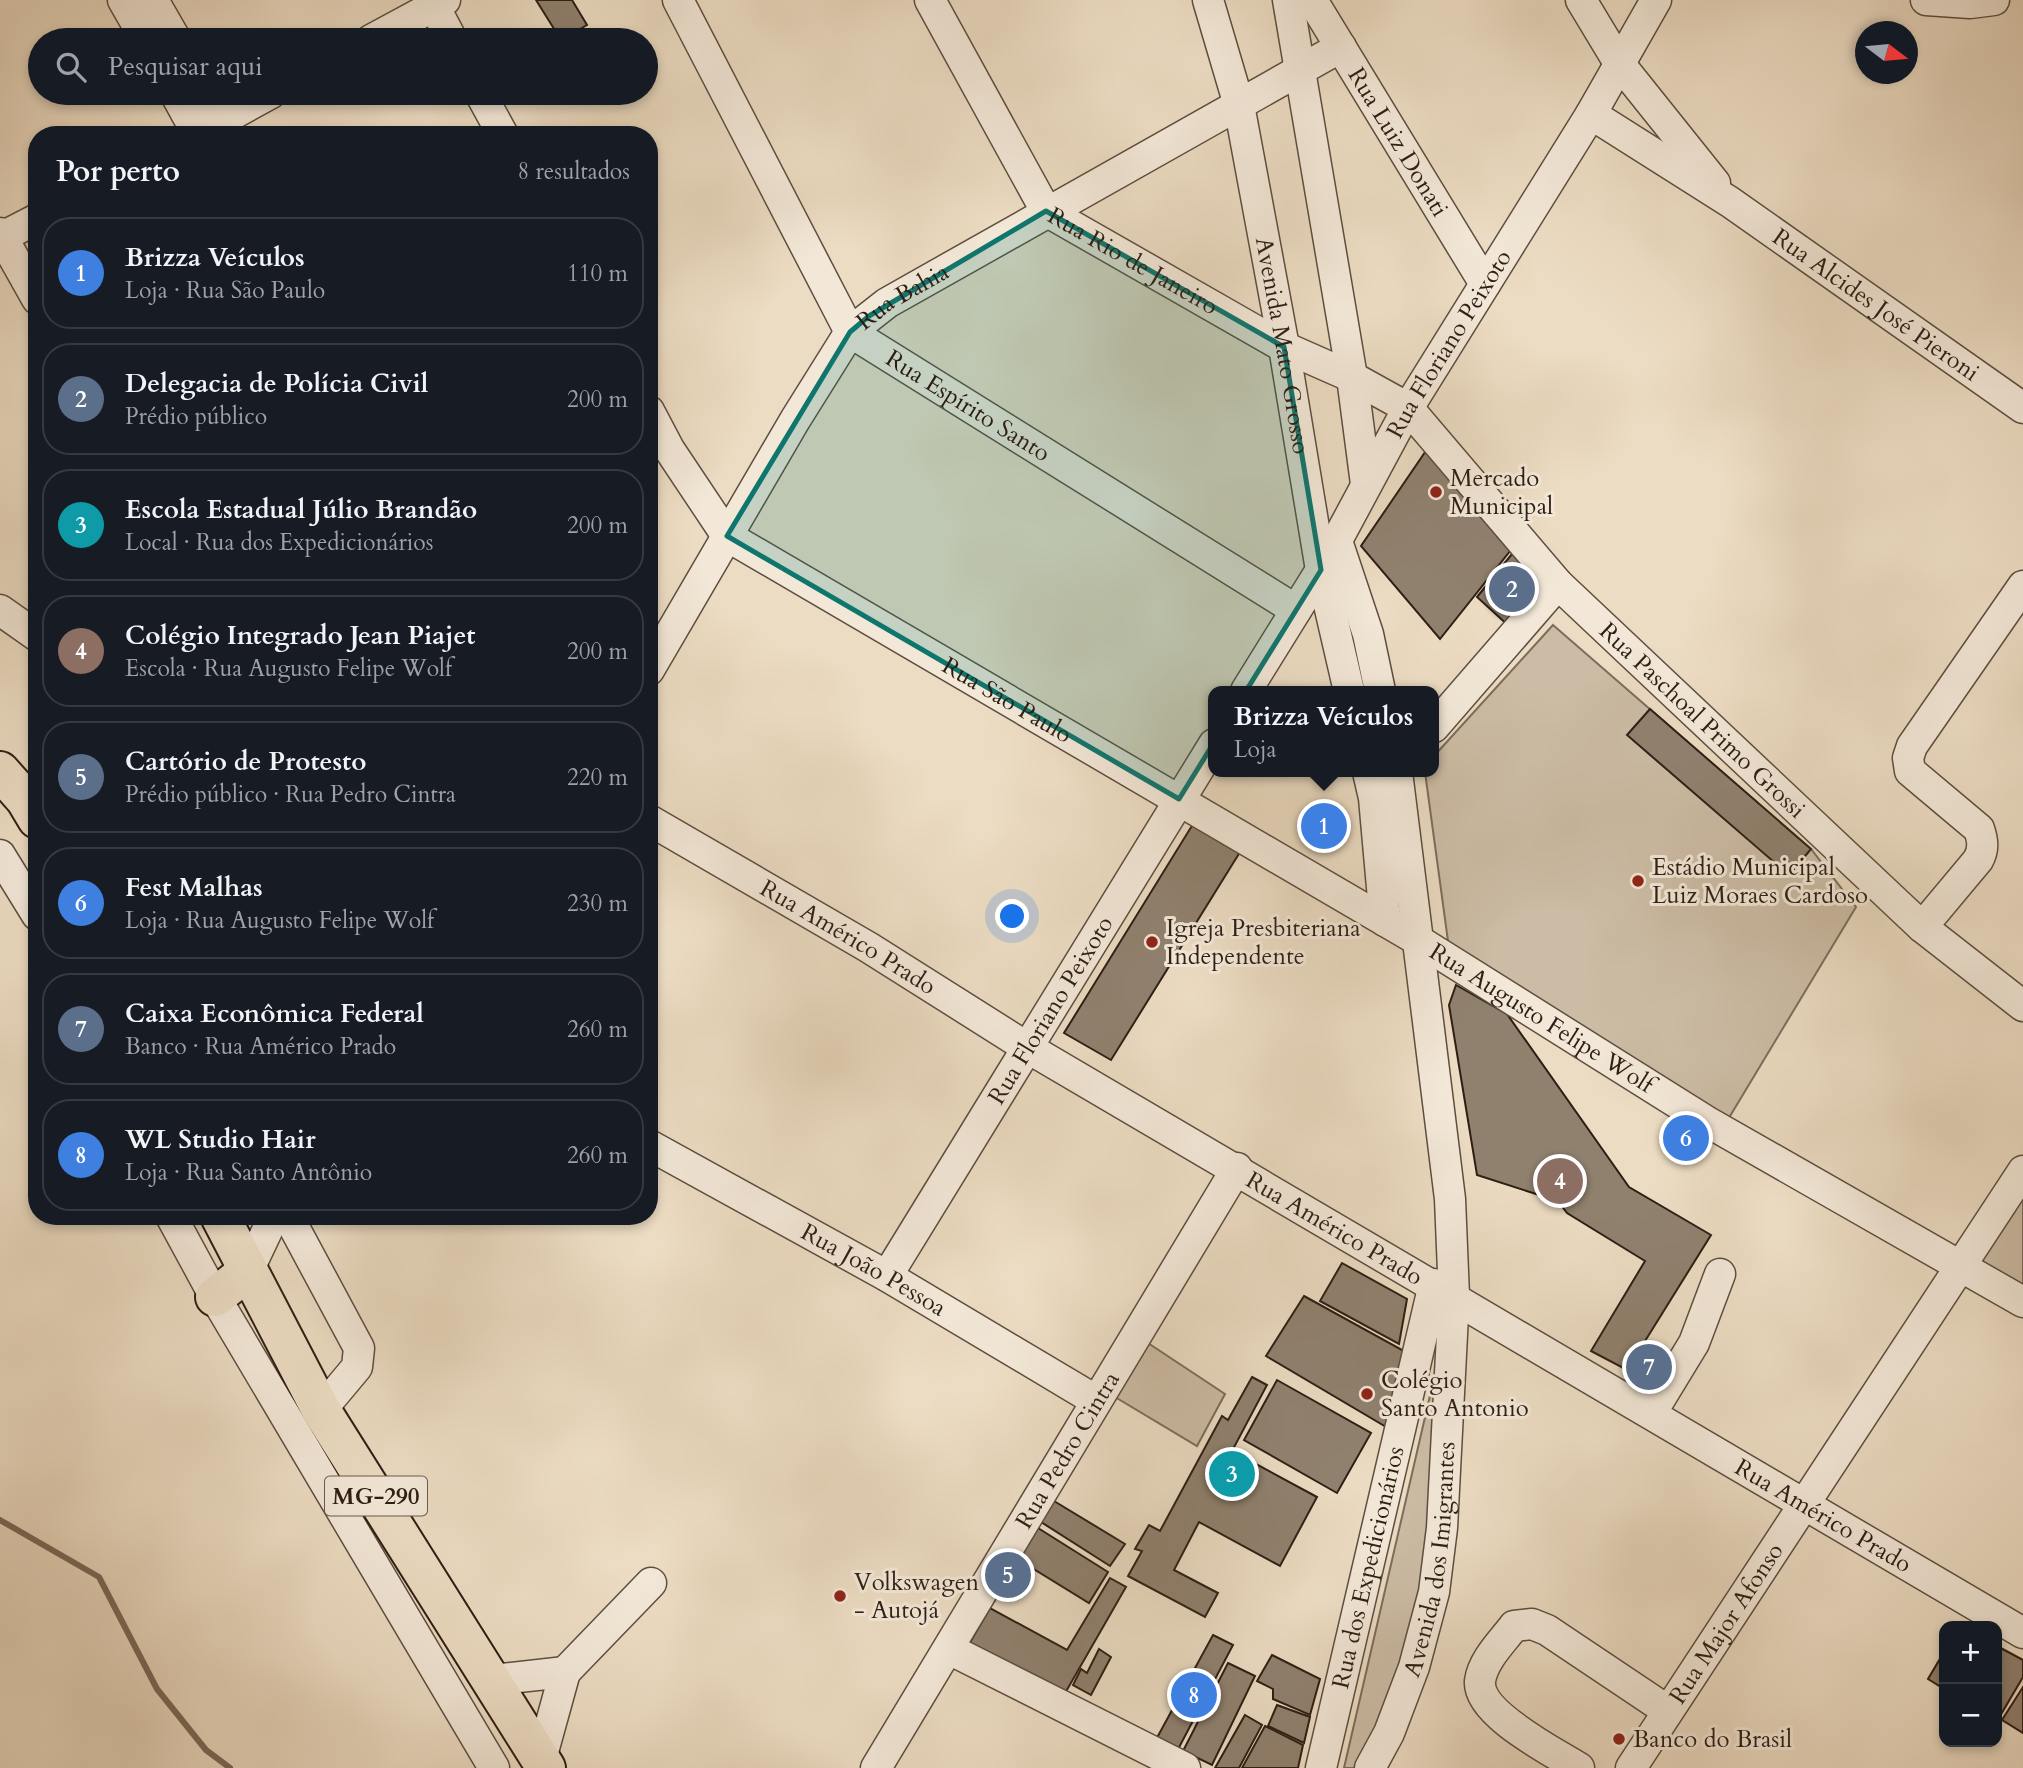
<!DOCTYPE html>
<html lang="pt">
<meta charset="utf-8">
<style>
body{margin:0;font-family:Cardo,serif;background:#20242c;color:#f1f3f6}
.controls{position:absolute;right:21px;bottom:21px;display:grid;overflow:hidden;border-radius:14px;box-shadow:0 4px 10px #0003}
.controls button{width:63px;height:63px;display:grid;place-items:center;padding:0;border:0;border-bottom:2px solid #363941;background:#171b24;color:#f1f3f6;font:35px sans-serif}
.compass{position:absolute;left:1855px;top:21px;width:63px;height:63px;border-radius:50%;background:#171b24;box-shadow:0 4px 10px #0003;rotate:106deg}
.you{position:absolute;left:1013px;top:917px;width:24px;height:24px;margin:-18px;border:5px solid #fff;border-radius:50%;background:#1a73e8;box-shadow:0 0 0 10px #1a73e833}
.badge{display:grid;place-items:center;width:46px;height:46px;border-radius:50%;background:#2563eb;color:#fff;font-size:23px;font-weight:700}
.pin{position:absolute;translate:-50% -50%;border:4px solid #fff;box-shadow:0 2px 7px #0006}
.popup{position:absolute;left:1208px;top:686px;width:231px;height:91px;box-sizing:border-box;display:grid;place-content:center;border-radius:14px;background:#171b24;filter:drop-shadow(0 2px 5px #0005);font-size:23px;white-space:nowrap;color:#9ea1a6}
.popup b{font-size:26px;color:#f1f3f6}
.popup::after{content:'';position:absolute;left:50%;top:100%;margin-left:-14px;border:14px solid transparent;border-top-color:#171b24}
.list{margin:0;padding:0;list-style:none}
h2{display:flex;justify-content:space-between;align-items:center;height:91px;margin:0;padding:0 28px;font-size:30px}
h2 small{font-size:23px;font-weight:400;color:#9ea1a6}
.list li{display:grid;grid-template-columns:46px 1fr auto;gap:21px;align-items:center;box-sizing:border-box;height:112px;margin:0 14px 14px;padding:0 14px;border:2px solid #363941;border-radius:28px}
.list b{display:block;font-size:26px;white-space:nowrap}
.list p{margin:0;font-size:23px;white-space:nowrap;color:#9ea1a6}
.list em{font-size:23px;font-style:normal;color:#9ea1a6}
.icon{flex:none;width:38px;height:38px;fill:none;stroke:currentColor;stroke-width:2;stroke-linecap:round;stroke-linejoin:round}
.map{position:relative;flex:none;width:2023px;height:1768px;overflow:hidden}
.search{position:absolute;background:#171b24;box-shadow:0 4px 10px #0003;left:28px;top:28px;width:630px;height:77px;display:flex;align-items:center;gap:18px;box-sizing:border-box;padding:0 24px;border-radius:38px;color:#9ea1a6;font-size:26px}
.panel{position:absolute;background:#171b24;box-shadow:0 4px 10px #0003;left:28px;top:126px;width:630px;height:1099px;border-radius:28px}
.map>svg:first-child{display:block}
</style>
<div class="map">
<svg width="2023" height="1768" viewBox="0 0 2023 1768">
<rect width="100%" height="100%" fill="#ecdcc3"/>
<filter id="stains"><feTurbulence type="fractalNoise" baseFrequency=".00286" numOctaves="4"/><feColorMatrix values="0 0 0 0 .2 0 0 0 0 .09 0 0 0 0 .02 0 0 0 .5 -.17"/></filter>
<radialGradient id="worn" r=".72"><stop offset=".6" stop-color="#630" stop-opacity="0"/><stop offset="1" stop-color="#630" stop-opacity=".3"/></radialGradient>
<g fill="#ccbca5" stroke="#7c6d5d" stroke-width="2">
<polygon points="1553,625 1811,849 1856,907 1724,1126 1450,956 1425,772 1434,772 1434,756"/>
<polygon points="2023,1171 2023,1302 1959,1265"/>
<polygon points="1450,1309 1441,1586 1367,1768 1344,1768"/>
<polygon points="1148,1343 1225,1394 1197,1446 1115,1397"/>
</g>
<g fill="none" stroke-linecap="round" stroke-linejoin="round">
<polyline stroke="#79695a" stroke-width="6" points="0,1520 99,1577 157,1689 206,1750 230,1768"/>
</g>
<g fill="#90816f" stroke="#2d1e15" stroke-width="2">
<polygon points="536,0 572,0 587,25 561,40"/>
<polygon points="1432,442 1518,541 1440,639 1361,546"/>
<polygon points="1516,549 1548,582 1511,628 1477,597"/>
<polygon points="1650,709 1811,849 1789,875 1627,735"/>
<polygon points="1193,824 1240,852 1111,1060 1064,1033"/>
<polygon points="1456,985 1507,1014 1629,1187 1711,1235 1627,1370 1591,1351 1645,1261 1567,1213 1558,1201 1477,1175 1449,1005"/>
<polygon points="1342,1263 1407,1299 1399,1344 1320,1301"/>
<polygon points="1304,1296 1413,1356 1393,1431 1266,1356"/>
<polygon points="1252,1377 1267,1385 1232,1451 1317,1497 1280,1566 1199,1522 1174,1570 1218,1593 1205,1617 1128,1576 1142,1551 1135,1549 1149,1525 1160,1531 1222,1416 1228,1420"/>
<polygon points="1277,1380 1371,1433 1337,1493 1244,1440"/>
<polygon points="1054,1501 1125,1544 1110,1566 1041,1522"/>
<polygon points="1038,1528 1108,1572 1089,1603 1019,1560"/>
<polygon points="1110,1578 1126,1587 1064,1695 969,1644 990,1608 1067,1650"/>
<polygon points="1213,1635 1233,1645 1175,1755 1153,1745"/>
<polygon points="1997,1646 2023,1660 2023,1677 2000,1716 1997,1714"/>
<polygon points="1099,1649 1111,1657 1091,1695 1073,1685 1081,1669 1087,1673"/>
<polygon points="1944,1652 1944,1689 1928,1679"/>
<polygon points="1272,1655 1320,1679 1310,1715 1273,1699 1273,1689 1257,1681"/>
<polygon points="1228,1663 1255,1676 1212,1765 1183,1751"/>
<polygon points="2023,1687 2023,1733 2002,1720"/>
<polygon points="1277,1705 1310,1717 1304,1743 1268,1726"/>
<polygon points="1245,1715 1262,1725 1239,1768 1215,1768"/>
<polygon points="1265,1726 1303,1745 1298,1768 1242,1768"/>
</g>
<g fill="none" stroke-linecap="round" stroke-linejoin="round">
<defs>
<g id="minor">
<polyline points="123,0 146,40"/>
<polyline points="153,0 176,40"/>
<polyline points="431,0 452,40"/>
<path id="s1" d="M678 0 850 332 1296 610"/>
<path id="s2" d="M930 0 1046 211 1284 347 1352 377 1408 408 1558 584 1922 927 2023 1006"/>
<path id="s3" d="M1208 0 1239 105 1284 347 1321 570 1349 691"/>
<polyline points="1288,0 1352,377 1366,484"/>
<path id="s4" d="M1312 0 1485 284"/>
<polyline points="1581,0 1619,63 1715,183"/>
<polyline points="1926,0 1970,3 1994,0"/>
<polyline points="371,40 445,0"/>
<polyline points="175,93 198,135"/>
<polyline points="206,93 229,135"/>
<polyline points="480,93 503,135"/>
<path id="s5" d="M1591 114 1730 202 2023 408"/>
<polyline points="195,135 271,93"/>
<polyline points="0,233 37,299"/>
<polyline points="0,238 37,219"/>
<path id="s6" d="M649 411 669 449 727 536 1416 939 1706 1121 2023 1302"/>
<polyline points="1337,541 1368,634 1380,691"/>
<polyline points="0,610 37,636"/>
<path id="s7" d="M649 670 795 420 850 332 887 303 1341 47"/>
<path id="s8" d="M1246 691 1321 570 1408 408 1591 114 1656 0"/>
<polyline points="1434,727 1558,584"/>
<polyline points="1368,772 1374,798 1385,921"/>
<path id="s9" d="M649 820 868 947 1028 1048 2023 1633"/>
<polyline points="0,855 37,915"/>
<path d="M1922 927 1978 860C1984 849 1983 841 1979 829L1910 771 1908 758 1912 746 2023 586"/>
<path id="s10" d="M649 1145 887 1276 1095 1400"/>
<polyline points="171,1216 215,1297 494,1768"/>
<polyline points="288,1216 359,1348 357,1367 321,1410"/>
<polyline points="248,1271 274,1216"/>
<path id="s11" d="M887 1276 1214 744"/>
<polyline points="1652,1412 1694,1343 1720,1274"/>
<polyline points="949,1649 1185,1768"/>
<polyline points="492,1680 565,1672 651,1583"/>
<polyline points="541,1759 565,1672"/>
<path id="s12" d="M876 1768 1237 1168"/>
<path id="s13" d="M1321 1768 1434 1284"/>
<path id="s14" d="M1370 1768 1389 1733 1414 1667 1434 1592 1442 1528 1454 1296 1450 1199 1397 772"/>
<path d="M1579 1768C1554 1752 1477 1714 1480 1681 1483 1660 1502 1642 1514 1626L1532 1624 1547 1630 1668 1711"/>
<path id="s15" d="M1631 1768 2023 1171"/>
</g>
<g id="highway">
<polyline points="0,771 25,799 37,819"/>
<polyline points="220,1216 321,1410 546,1768"/>
<polyline points="215,1297 248,1271"/>
</g>
</defs>
<use href="#minor" stroke="#5d4e40" stroke-width="33"/>
<use href="#highway" stroke="#2d1e15" stroke-width="42"/>
<use href="#minor" stroke="#f3e8d8" stroke-width="30"/>
<use href="#highway" stroke="#ecdcc3" stroke-width="38"/>
</g>
<path fill="#0f766e" fill-opacity="0.2" stroke="#0f766e" stroke-width="5" stroke-linejoin="round" d="M1046 211 1284 347 1321 570 1179 799 727 536 850 332 869 316Z"/>
<g fill="#8f2418" stroke="#f3e8d8" stroke-width="2.5">
<circle cx="1436" cy="492" r="7"/>
<circle cx="1638" cy="881" r="7"/>
<circle cx="1152" cy="942" r="7"/>
<circle cx="1367" cy="1394" r="7"/>
<circle cx="840" cy="1596" r="7"/>
<circle cx="1619" cy="1739" r="7"/>
</g>
<g text-anchor="middle" stroke-width="6" stroke-linejoin="round" paint-order="stroke">
<rect fill="#f3e8d8" stroke="#685b50" stroke-width="2" x="325" y="1476.5" width="102" height="39" rx="5"/>
<g font-size="23" font-weight="bold" fill="#2d1e15">
<text x="376" y="1504">MG-290</text>
</g>
<g font-size="24" fill="#2d1e15" stroke="#f3e8d8">
<text dy="8" stroke="none"><textPath href="#s4" startOffset="166">Rua Luiz Donati</textPath></text>
<text dy="8" stroke="none"><textPath href="#s2" startOffset="341">Rua Rio de Janeiro</textPath></text>
<text dy="8" stroke="none"><textPath href="#s7" startOffset="457">Rua Bahia</textPath></text>
<text dy="8" stroke="none"><textPath href="#s5" startOffset="343">Rua Alcides José Pieroni</textPath></text>
<text dy="8" stroke="none"><textPath href="#s3" startOffset="354">Avenida Mato Grosso</textPath></text>
<text dy="8" stroke="none"><textPath href="#s8" startOffset="402">Rua Floriano Peixoto</textPath></text>
<text dy="8" stroke="none"><textPath href="#s1" startOffset="513">Rua Espírito Santo</textPath></text>
<text dy="8" stroke="none"><textPath href="#s6" startOffset="472">Rua São Paulo</textPath></text>
<text dy="8" stroke="none"><textPath href="#s2" startOffset="1083">Rua Paschoal Primo Grossi</textPath></text>
<text dy="8" stroke="none"><textPath href="#s9" startOffset="231">Rua Américo Prado</textPath></text>
<text dy="8" stroke="none"><textPath href="#s11" startOffset="312">Rua Floriano Peixoto</textPath></text>
<text dy="8" stroke="none"><textPath href="#s6" startOffset="1094">Rua Augusto Felipe Wolf</textPath></text>
<text dy="8" stroke="none"><textPath href="#s9" startOffset="798">Rua Américo Prado</textPath></text>
<text dy="8" stroke="none"><textPath href="#s10" startOffset="257">Rua João Pessoa</textPath></text>
<text dy="8" stroke="none"><textPath href="#s12" startOffset="371">Rua Pedro Cintra</textPath></text>
<text dy="8" stroke="none"><textPath href="#s9" startOffset="1365">Rua Américo Prado</textPath></text>
<text dy="8" stroke="none"><textPath href="#s14" startOffset="220">Avenida dos Imigrantes</textPath></text>
<text dy="8" stroke="none"><textPath href="#s13" startOffset="206">Rua dos Expedicionários</textPath></text>
<text dy="8" stroke="none"><textPath href="#s15" startOffset="173">Rua Major Afonso</textPath></text>
</g>
<g font-size="24" fill="#2d1e15" stroke="#f3e8d8" text-anchor="start">
<text x="1450" y="486">Mercado<tspan x="1450" dy="28">Municipal</tspan></text>
<text x="1652" y="875">Estádio Municipal<tspan x="1652" dy="28">Luiz Moraes Cardoso</tspan></text>
<text x="1166" y="936">Igreja Presbiteriana<tspan x="1166" dy="28">Independente</tspan></text>
<text x="1381" y="1388">Colégio<tspan x="1381" dy="28">Santo Antonio</tspan></text>
<text x="854" y="1590">Volkswagen<tspan x="854" dy="28">- Autojá</tspan></text>
<text x="1633" y="1747">Banco do Brasil</text>
</g>
</g>
<rect width="100%" height="100%" filter="url(#stains)"/>
<rect width="100%" height="100%" fill="url(#worn)"/>
</svg>
<div class="controls">
<button>+</button>
<button>−</button>
</div>
<svg class="compass" viewBox="-18 -18 36 36"><path d="M0-13l5 13h-10z" fill="#e53935"/><path d="M0 13l5-13h-10z" fill="#9ea1a6"/></svg>
<div class="you"></div>
<div class="pin badge" style="left:1324px;top:826px;background:#3f7fe0">1</div>
<div class="popup"><b>Brizza Veículos</b>Loja</div>
<div class="pin badge" style="left:1512px;top:589px;background:#5c6f8a">2</div>
<div class="pin badge" style="left:1232px;top:1474px;background:#0f9aa8">3</div>
<div class="pin badge" style="left:1560px;top:1181px;background:#8d6e63">4</div>
<div class="pin badge" style="left:1008px;top:1575px;background:#5c6f8a">5</div>
<div class="pin badge" style="left:1686px;top:1138px;background:#3f7fe0">6</div>
<div class="pin badge" style="left:1649px;top:1367px;background:#5c6f8a">7</div>
<div class="pin badge" style="left:1194px;top:1695px;background:#3f7fe0">8</div>
<div class="search"><svg class="icon" aria-label="search" viewBox="0 0 24 24"><circle cx="10" cy="10" r="6"/><path d="M15 15l6 6"/></svg>Pesquisar aqui</div>
<section class="panel">
<h2>Por perto<small>8 resultados</small></h2>
<ul class="list">
<li><span class="badge" style="background:#3f7fe0">1</span><div><b>Brizza Veículos</b><p>Loja · Rua São Paulo</p></div><em>110 m</em></li>
<li><span class="badge" style="background:#5c6f8a">2</span><div><b>Delegacia de Polícia Civil</b><p>Prédio público</p></div><em>200 m</em></li>
<li><span class="badge" style="background:#0f9aa8">3</span><div><b>Escola Estadual Júlio Brandão</b><p>Local · Rua dos Expedicionários</p></div><em>200 m</em></li>
<li><span class="badge" style="background:#8d6e63">4</span><div><b>Colégio Integrado Jean Piajet</b><p>Escola · Rua Augusto Felipe Wolf</p></div><em>200 m</em></li>
<li><span class="badge" style="background:#5c6f8a">5</span><div><b>Cartório de Protesto</b><p>Prédio público · Rua Pedro Cintra</p></div><em>220 m</em></li>
<li><span class="badge" style="background:#3f7fe0">6</span><div><b>Fest Malhas</b><p>Loja · Rua Augusto Felipe Wolf</p></div><em>230 m</em></li>
<li><span class="badge" style="background:#5c6f8a">7</span><div><b>Caixa Econômica Federal</b><p>Banco · Rua Américo Prado</p></div><em>260 m</em></li>
<li><span class="badge" style="background:#3f7fe0">8</span><div><b>WL Studio Hair</b><p>Loja · Rua Santo Antônio</p></div><em>260 m</em></li>
</ul>
</section>
</div>
